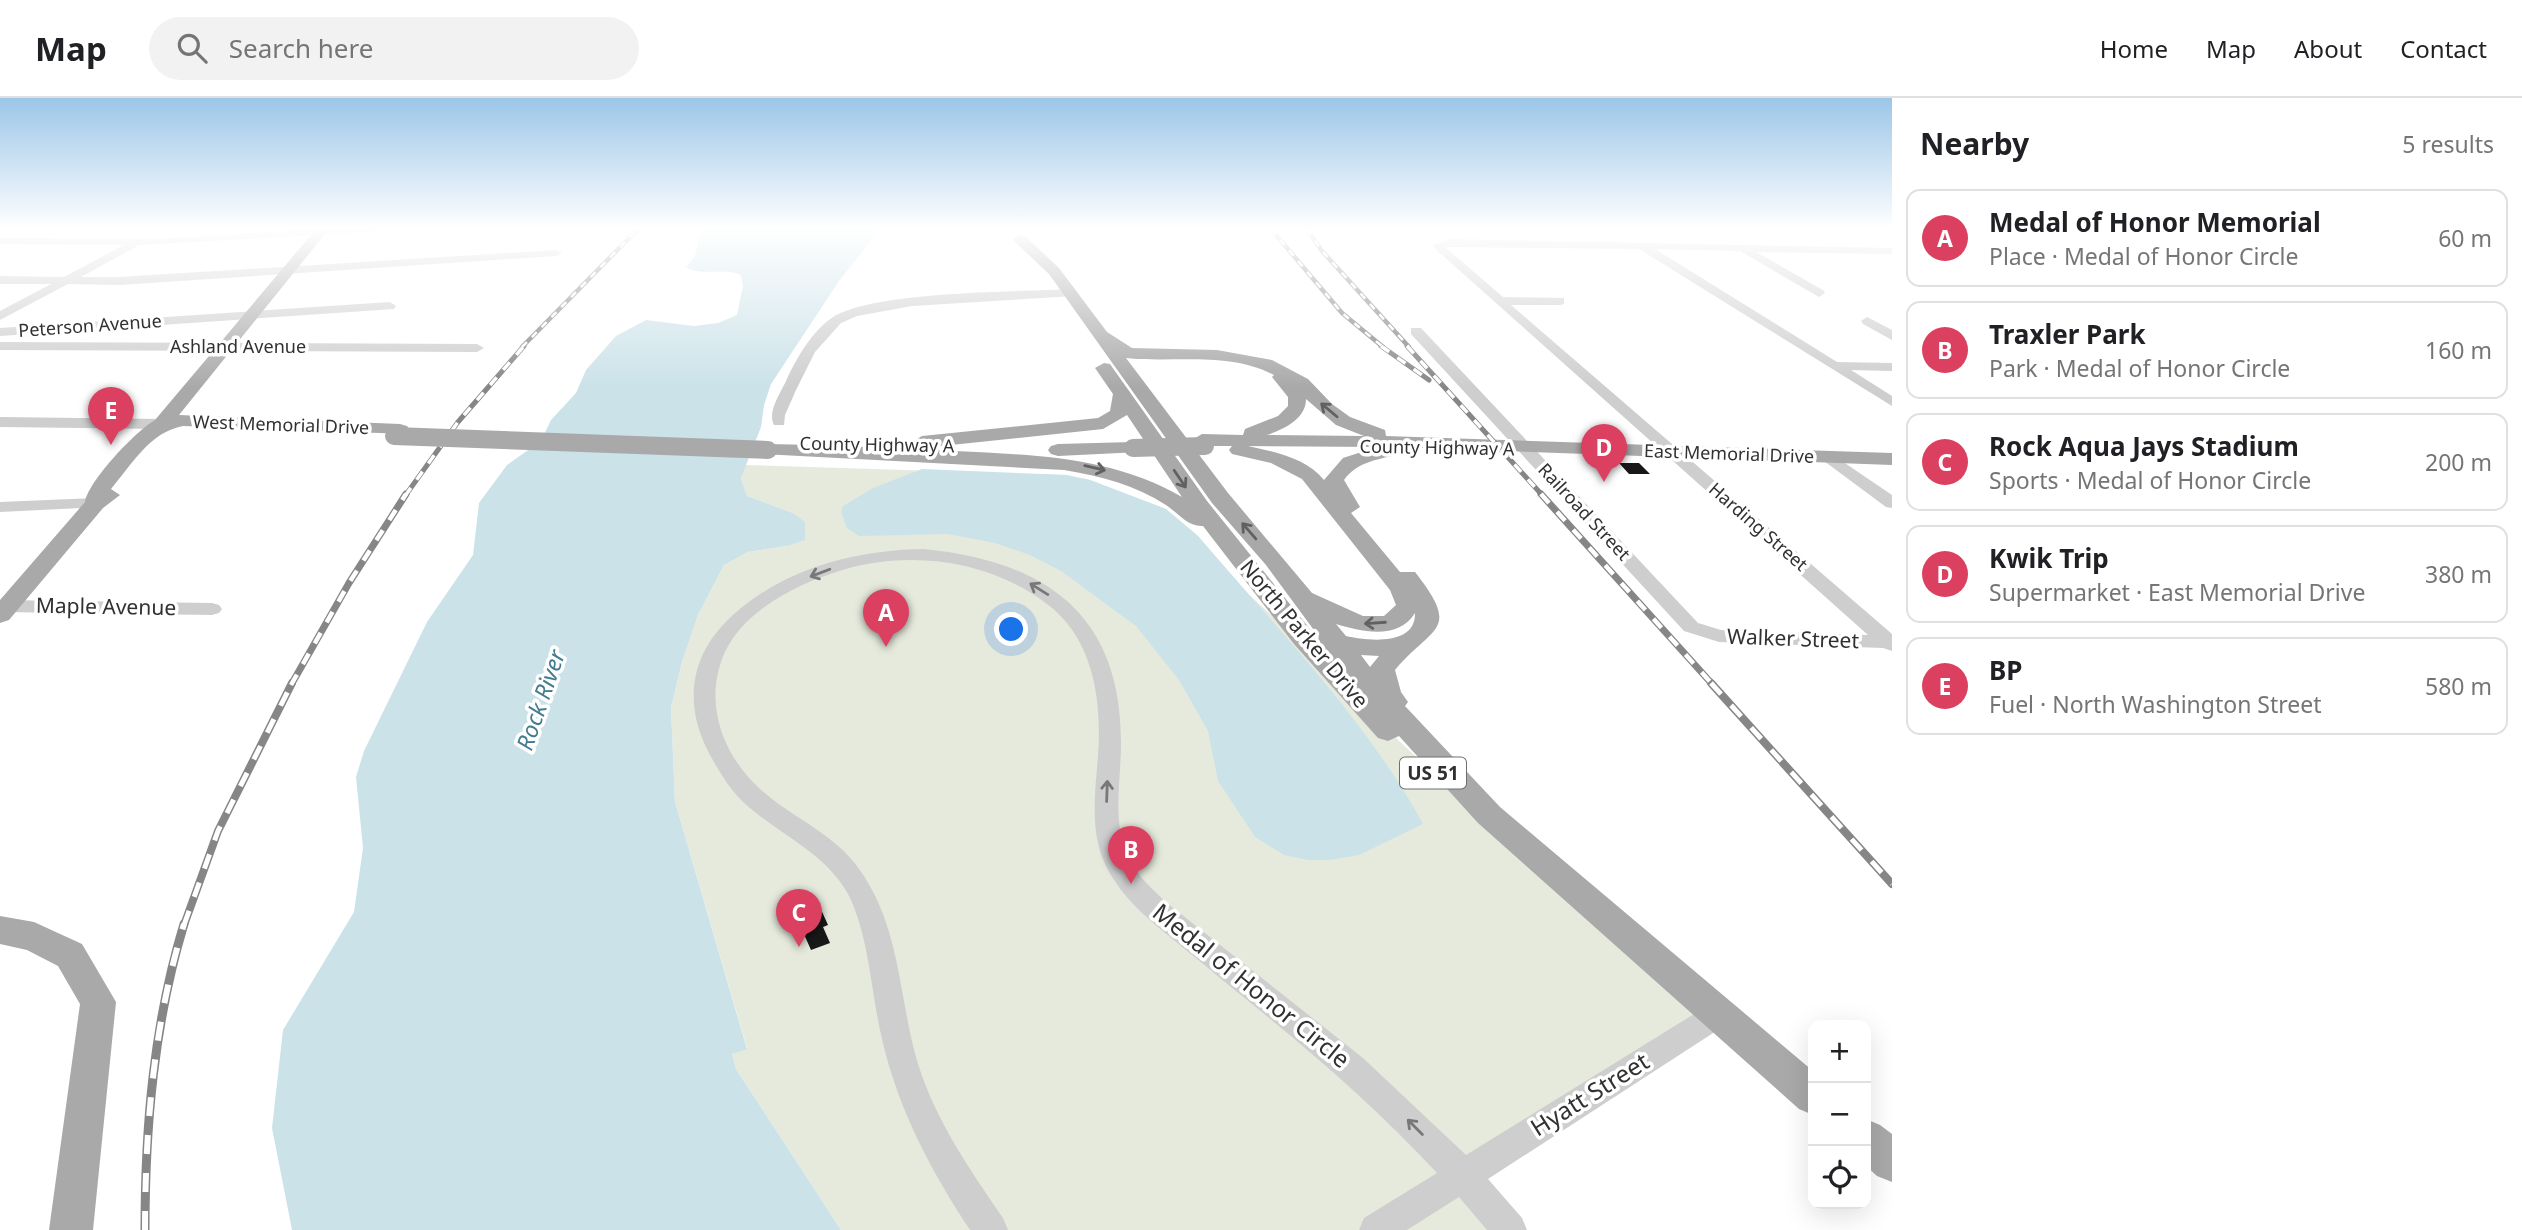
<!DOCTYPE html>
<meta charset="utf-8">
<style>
body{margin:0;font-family:"Noto Sans",sans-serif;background:#f2f2f2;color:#202124}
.controls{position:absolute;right:21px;bottom:21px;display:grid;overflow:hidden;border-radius:14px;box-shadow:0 7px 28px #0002}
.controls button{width:63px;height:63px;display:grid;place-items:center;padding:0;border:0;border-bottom:2px solid #e0e0e0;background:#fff;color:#202124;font:35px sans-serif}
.you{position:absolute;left:1012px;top:532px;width:24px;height:24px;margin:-18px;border:5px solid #fff;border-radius:50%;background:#1a73e8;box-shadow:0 0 0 10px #1a73e833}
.badge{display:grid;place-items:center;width:46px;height:46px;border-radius:50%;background:#db4060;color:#fff;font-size:23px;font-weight:700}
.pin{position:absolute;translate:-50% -58px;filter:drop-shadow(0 2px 4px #0008)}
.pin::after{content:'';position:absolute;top:37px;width:24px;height:21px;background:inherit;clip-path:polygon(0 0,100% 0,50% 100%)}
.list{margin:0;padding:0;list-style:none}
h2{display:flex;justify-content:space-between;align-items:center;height:91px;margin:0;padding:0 28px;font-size:30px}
h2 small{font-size:23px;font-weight:400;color:#757577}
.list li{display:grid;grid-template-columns:46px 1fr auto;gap:21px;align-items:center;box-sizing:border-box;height:98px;margin:0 14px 14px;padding:0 14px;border:2px solid #e0e0e0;border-radius:14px}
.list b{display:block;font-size:26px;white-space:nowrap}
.list p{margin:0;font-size:23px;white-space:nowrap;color:#757577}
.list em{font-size:23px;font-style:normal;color:#757577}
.icon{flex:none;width:38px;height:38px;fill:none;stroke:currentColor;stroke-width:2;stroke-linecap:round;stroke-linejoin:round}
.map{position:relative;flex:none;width:1892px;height:1132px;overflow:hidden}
header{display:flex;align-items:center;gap:42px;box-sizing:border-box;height:98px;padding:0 35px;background:#fff;border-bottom:2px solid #e0e0e0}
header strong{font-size:33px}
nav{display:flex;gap:38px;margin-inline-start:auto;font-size:24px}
.search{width:490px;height:63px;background:#f2f2f2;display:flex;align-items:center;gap:18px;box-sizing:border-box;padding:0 24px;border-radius:38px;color:#757577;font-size:26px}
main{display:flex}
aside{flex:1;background:#fff}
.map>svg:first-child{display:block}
</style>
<header>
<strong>Map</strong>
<div class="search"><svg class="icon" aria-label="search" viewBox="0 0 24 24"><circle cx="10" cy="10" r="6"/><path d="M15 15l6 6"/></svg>Search here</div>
<nav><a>Home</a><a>Map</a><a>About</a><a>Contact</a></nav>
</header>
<main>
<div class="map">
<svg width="1892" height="1132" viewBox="0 0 1892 1132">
<rect width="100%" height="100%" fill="#fff"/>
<polygon fill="#e6eadd" points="744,367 1066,377 1090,382 1166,411 1198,438 1242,490 1333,574 1377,622 1431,673 1717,917 1463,1077 1510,1132 841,1132 736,971 732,956 747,950 675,704 671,610 682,564 698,517 724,467 748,454 787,448 793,415 747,398 741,380"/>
<g fill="#cbe2e9">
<path d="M701 131H880L839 183 771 286 764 307 761 329 741 380 747 398 793 415 805 424V442L787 448 748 454 724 467 698 517 682 564 671 610 675 704 747 951 732 956 736 971 841 1132H292L272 1030 283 932 354 814 363 750 356 679 364 653 427 524 473 457 479 405 507 367 541 343 551 322 576 295 586 272 616 238 646 222 694 228 718 225 737 217 743 188 741 177C723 169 702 179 686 169L695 158Z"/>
<path d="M922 371 1066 377 1090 382 1166 411 1198 438C1274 527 1368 624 1423 726L1359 757 1329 762H1308L1284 757 1255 739 1218 683 1208 633 1179 582 1136 528 1061 473 1030 457 995 445 948 436 859 438 847 430 841 414 843 408 873 390Z"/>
</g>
<g fill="#181818">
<polygon points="1619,365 1639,365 1650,376 1629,376"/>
<polygon points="806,795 812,810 819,807 828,827 823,829 830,845 811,852 803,834 799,835 788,802"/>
</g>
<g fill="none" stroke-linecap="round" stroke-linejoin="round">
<g fill="#cecece" fill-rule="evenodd">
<polygon points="316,131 377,131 372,134 139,147 81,179 119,179 556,152 562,155 556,158 119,187 68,186 0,222 0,213 51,186 0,186 0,178 64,179 124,147 0,146 0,140 161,141"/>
<polygon points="1450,141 1892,150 1892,156 1756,154 1823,192 1825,195 1819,199 1740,153 1655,151 1837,264 1892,265 1892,273 1851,272 1892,298 1892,308 1639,151 1445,149 1503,199 1564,200 1564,206 1560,207 1511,207 1892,536 1892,553 1883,550 1719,544 1684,533 1411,236 1411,230 1421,230 1698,525 1721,532 1868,537 1432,148"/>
<path d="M1071 191 1075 192V198L912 208 857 218 841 225 815 254 796 292 785 317 784 327H774C767 314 780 296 786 283 796 261 812 233 833 219 875 193 1017 194 1071 191Z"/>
<polygon points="390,204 396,208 394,211 0,238 0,230"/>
<polygon points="1867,219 1892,232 1892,242 1863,226 1861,223"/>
<polygon points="0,244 477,246 484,250 477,254 0,252"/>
<polygon points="0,319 162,321 170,326 162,331 0,329"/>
<polygon points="1830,355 1892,397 1892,410 1886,409 1824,363 1822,360 1824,357"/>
<polygon points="95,400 104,405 101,409 0,414 0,404"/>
<path d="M924 451C1045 463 1122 516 1121 646 1121 681 1113 717 1125 751 1132 773 1151 790 1167 805L1363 960 1466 1057 1707 908 1717 904 1727 908 1732 917 1727 926 1488 1081 1522 1120 1527 1132H1487L1459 1099 1407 1132H1359L1364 1120 1437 1075C1384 1018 1328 968 1268 919 1241 897 1214 875 1186 852 1157 828 1125 805 1107 770 1089 735 1095 696 1098 658 1102 603 1094 541 1047 506 991 463 913 452 846 471 801 484 746 510 725 554 703 602 721 655 759 690 782 712 813 726 837 747 855 762 868 782 878 804 901 855 902 913 918 966 936 1023 970 1072 1003 1120L1008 1132H970C931 1073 898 1011 882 941 871 895 870 846 851 802 829 755 778 737 742 703 731 692 722 678 714 664 683 613 686 559 733 517 785 470 856 452 924 451Z"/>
<polygon points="0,502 212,505 219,507 222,511 219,515 212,517 0,514"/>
</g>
<g fill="#a9a9a9" fill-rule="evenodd">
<path d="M316 131H329L179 317 400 326 407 328 410 332 407 336 183 328C150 334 132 366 111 391L120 397 103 410 9 522 0 525V502L85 404C89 382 136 333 155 322Z"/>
<path d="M1020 137 1025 138 1059 170 1107 234 1132 250 1217 252 1272 262 1308 281 1332 306 1350 319 1385 332 1386 338 1892 355V367L1396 349 1399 353 1396 357C1376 362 1357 364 1344 382L1360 409 1351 415 1400 474H1415C1462 534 1433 527 1395 572L1401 594 1408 604 1405 608 1500 709 1813 973V1017L1799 1011 1478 725 1399 638 1388 643 1378 640 1294 546 1203 428C1188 429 1178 415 1166 407 1135 387 1101 378 1064 372L761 356 758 352 761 348 768 346C830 347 892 350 955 353 1034 357 1111 358 1182 399L1127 317 1103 331 922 350 912 344 922 338 1098 320 1110 313 1113 296 1095 270 1104 265 1110 266 1207 403 1318 541 1319 539 1266 467 1212 405 1049 176 1015 144 1013 141ZM1126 260C1174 265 1229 253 1274 277L1272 279 1288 299V308L1278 318 1245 331 1243 337 1202 336 1192 342 1202 348H1232L1229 352 1232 356 1271 365 1302 381 1390 492 1396 507 1384 518H1363L1312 495 1228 395ZM1306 301 1336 327 1364 338 1267 337C1284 331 1306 321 1306 301ZM1248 348 1377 349 1343 360 1324 382C1306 360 1275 354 1248 348ZM1415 515C1416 548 1368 543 1346 538L1336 526C1362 534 1399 542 1415 515ZM1361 557 1379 558 1370 569Z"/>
<polygon points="1133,344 1140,346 1143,350 1140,354 1058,358 1051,356 1048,352 1051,348 1058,346"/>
<polygon points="0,818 34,824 82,846 116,904 93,1132 49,1132 80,906 58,868 27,852 0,846"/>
<polygon points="1866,1021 1880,1027 1892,1036 1892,1084 1877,1078 1866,1068"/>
</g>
<defs>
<g id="rail-far4">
<polyline points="1271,131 1342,215 1383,249"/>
<polyline points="1307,131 1322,153 1409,249"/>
<polyline points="522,249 638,131"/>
</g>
<g id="rail-far3">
<polyline points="1381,248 1429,282"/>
<polyline points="1407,248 1543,398"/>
<polyline points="405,398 458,324 524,248"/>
</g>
<g id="rail-far2">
<polyline points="1541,396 1713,587"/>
<polyline points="291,587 349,485 406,396"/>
</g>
<g id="rail-far1">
<polyline points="1711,585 1892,786"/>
<polyline points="184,827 218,733 292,585"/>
</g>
<path id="rail" d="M145 1132C145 1028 154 925 184 826"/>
</defs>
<use href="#rail-far4" stroke="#868686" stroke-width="4.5"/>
<use href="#rail-far3" stroke="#868686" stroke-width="5"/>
<use href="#rail-far2" stroke="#868686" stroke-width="7"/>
<use href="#rail-far1" stroke="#868686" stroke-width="8"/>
<use href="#rail" stroke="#868686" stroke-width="9"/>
<use href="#rail-far4" stroke="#fff" stroke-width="2.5" stroke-dasharray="7" stroke-linecap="butt"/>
<use href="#rail-far3" stroke="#fff" stroke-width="3.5" stroke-dasharray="10" stroke-linecap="butt"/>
<use href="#rail-far2" stroke="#fff" stroke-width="4.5" stroke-dasharray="12" stroke-linecap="butt"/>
<use href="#rail-far1" stroke="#fff" stroke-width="5" stroke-dasharray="15" stroke-linecap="butt"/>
<use href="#rail" stroke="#fff" stroke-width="6" stroke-dasharray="19" stroke-linecap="butt"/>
<g stroke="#a9a9a9" stroke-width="18">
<polyline points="394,338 768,352"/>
<polyline points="1133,350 1205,348"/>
</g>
</g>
<defs><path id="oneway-shaft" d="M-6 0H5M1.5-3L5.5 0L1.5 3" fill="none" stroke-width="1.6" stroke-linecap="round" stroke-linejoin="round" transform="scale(1.75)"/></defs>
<g stroke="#616161">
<use href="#oneway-shaft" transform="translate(1329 312) rotate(-140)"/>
<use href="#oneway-shaft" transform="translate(1095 370) rotate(13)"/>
<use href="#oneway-shaft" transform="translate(1180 381) rotate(56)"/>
<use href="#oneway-shaft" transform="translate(1249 433) rotate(-131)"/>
<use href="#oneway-shaft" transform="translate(1375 525) rotate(176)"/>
</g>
<g stroke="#787878">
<use href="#oneway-shaft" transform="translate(820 475) rotate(159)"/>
<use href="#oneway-shaft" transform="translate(1039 491) rotate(-148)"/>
<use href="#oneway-shaft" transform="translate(1107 693) rotate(-88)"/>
<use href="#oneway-shaft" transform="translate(1415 1029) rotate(-135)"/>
</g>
<linearGradient id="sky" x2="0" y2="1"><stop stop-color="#9cc6e8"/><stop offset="0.45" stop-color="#fff"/><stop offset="1" stop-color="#fff" stop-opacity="0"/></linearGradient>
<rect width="1892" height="290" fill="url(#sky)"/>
<g text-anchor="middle" stroke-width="7" stroke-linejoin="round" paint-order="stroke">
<g font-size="18" fill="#313131" stroke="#fff">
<text transform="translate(90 228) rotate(-4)" y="6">Peterson Avenue</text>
<text x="238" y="255">Ashland Avenue</text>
<text transform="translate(281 327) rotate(2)" y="6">West Memorial Drive</text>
<text transform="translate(877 347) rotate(1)" y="6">County Highway A</text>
<text transform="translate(1437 350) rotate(1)" y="6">County Highway A</text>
<text transform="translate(1729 356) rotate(2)" y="6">East Memorial Drive</text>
<text transform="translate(1584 414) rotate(47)" y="6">Railroad Street</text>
<text transform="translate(1758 429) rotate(41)" y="6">Harding Street</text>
</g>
<rect fill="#fff" stroke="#6f6f6f" stroke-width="2" x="1400" y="659.5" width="66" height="31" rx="5"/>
<g font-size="19" font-weight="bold" fill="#313131">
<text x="1433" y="682">US 51</text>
</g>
<g font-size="21" fill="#313131" stroke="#fff">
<text transform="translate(106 509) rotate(1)" y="7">Maple Avenue</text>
<text transform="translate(1304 536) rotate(50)" y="7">North Parker Drive</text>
<text transform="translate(1793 541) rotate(2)" y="7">Walker Street</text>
</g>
<g font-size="23" font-style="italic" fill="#437c8f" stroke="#fff">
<text transform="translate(541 602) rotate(-71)" y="8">Rock River</text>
</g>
<g font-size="24" fill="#313131" stroke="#fff">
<text transform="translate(1251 888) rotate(39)" y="8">Medal of Honor Circle</text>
<text transform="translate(1590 997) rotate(-32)" y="8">Hyatt Street</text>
</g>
</g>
</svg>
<div class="controls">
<button>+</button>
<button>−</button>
<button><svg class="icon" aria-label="locate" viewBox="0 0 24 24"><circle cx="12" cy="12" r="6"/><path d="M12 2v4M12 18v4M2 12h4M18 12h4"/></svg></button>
</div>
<div class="you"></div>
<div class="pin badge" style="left:886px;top:549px">A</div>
<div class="pin badge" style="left:1131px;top:786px">B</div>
<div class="pin badge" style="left:799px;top:849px">C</div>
<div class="pin badge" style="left:1604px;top:384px">D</div>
<div class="pin badge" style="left:111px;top:347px">E</div>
</div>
<aside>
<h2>Nearby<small>5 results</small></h2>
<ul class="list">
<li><span class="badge">A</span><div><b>Medal of Honor Memorial</b><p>Place · Medal of Honor Circle</p></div><em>60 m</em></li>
<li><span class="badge">B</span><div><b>Traxler Park</b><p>Park · Medal of Honor Circle</p></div><em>160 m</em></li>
<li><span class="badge">C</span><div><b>Rock Aqua Jays Stadium</b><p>Sports · Medal of Honor Circle</p></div><em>200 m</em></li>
<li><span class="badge">D</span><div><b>Kwik Trip</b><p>Supermarket · East Memorial Drive</p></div><em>380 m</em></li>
<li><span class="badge">E</span><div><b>BP</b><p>Fuel · North Washington Street</p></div><em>580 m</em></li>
</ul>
</aside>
</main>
